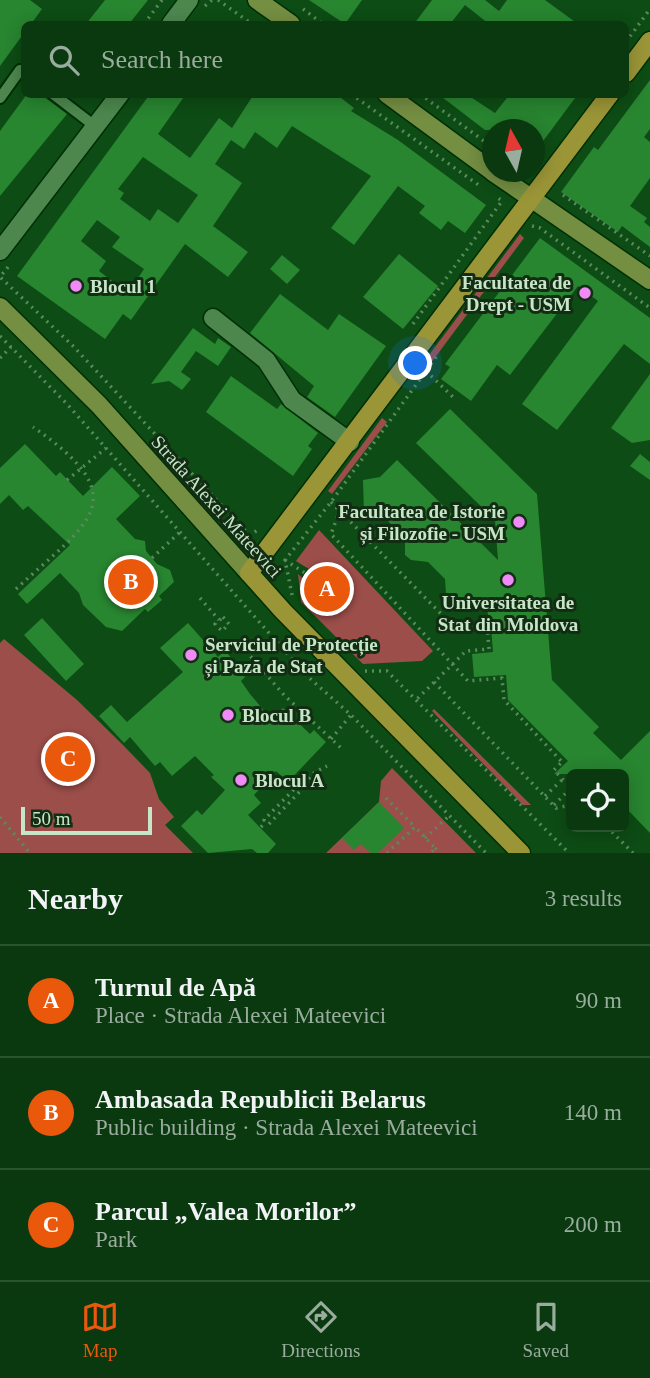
<!DOCTYPE html>
<meta charset="utf-8">
<style>
body{margin:0;font-family:Georgia,serif;background:#134018;color:#f1f3f6}
.controls{position:absolute;right:21px;bottom:21px;display:grid;overflow:hidden;border-radius:10px;box-shadow:0 4px 18px #0003}
.controls button{width:63px;height:63px;display:grid;place-items:center;padding:0;border:0;border-bottom:2px solid #2a532f;background:#0a390f;color:#f1f3f6;font:35px sans-serif}
.compass{position:absolute;left:482px;top:119px;width:63px;height:63px;border-radius:50%;background:#0a390f;box-shadow:0 4px 18px #0003;rotate:352deg}
.scale{position:absolute;left:21px;bottom:18px;width:131px;box-sizing:border-box;padding-left:7px;border:4px solid #c7e6c7;border-top:0;font-size:19px;line-height:24px;white-space:nowrap;color:#c7e6c7;-webkit-text-stroke:5px #132c14;paint-order:stroke}
.you{position:absolute;left:416px;top:364px;width:24px;height:24px;margin:-18px;border:5px solid #fff;border-radius:50%;background:#1a73e8;box-shadow:0 0 0 10px #1a73e833}
.badge{display:grid;place-items:center;width:46px;height:46px;border-radius:50%;background:#ea580c;color:#fff;font-size:23px;font-weight:700}
.pin{position:absolute;translate:-50% -50%;border:4px solid #fff;box-shadow:0 2px 7px #0006}
.list{margin:0;padding:0;list-style:none}
h2{display:flex;justify-content:space-between;align-items:center;height:91px;margin:0;padding:0 28px;font-size:30px}
h2 small{font-size:23px;font-weight:400;color:#99ac9e}
.list li{display:grid;grid-template-columns:46px 1fr auto;gap:21px;align-items:center;box-sizing:border-box;height:112px;padding:0 28px;border-top:2px solid #2a532f}
.list b{display:block;font-size:26px;white-space:nowrap}
.list p{margin:0;font-size:23px;white-space:nowrap;color:#99ac9e}
.list em{font-size:23px;font-style:normal;color:#99ac9e}
.icon{flex:none;width:38px;height:38px;fill:none;stroke:currentColor;stroke-width:2;stroke-linecap:round;stroke-linejoin:round}
.map{position:relative;flex:none;width:650px;height:853px;overflow:hidden}
.search{position:absolute;background:#0a390f;box-shadow:0 4px 18px #0003;left:21px;right:21px;top:21px;height:77px;display:flex;align-items:center;gap:18px;box-sizing:border-box;padding:0 24px;border-radius:10px;color:#99ac9e;font-size:26px}
.sheet{height:427px;background:#0a390f}
nav{display:flex;justify-content:space-around;align-items:center;box-sizing:border-box;height:98px;border-top:2px solid #2a532f;background:#0a390f;font-size:19px;color:#99ac9e}
nav a{display:grid;justify-items:center;gap:4px}
nav .on{color:#ea580c}
.map>svg:first-child{display:block}
</style>
<div class="map">
<svg width="650" height="853" viewBox="0 0 650 853">
<rect width="100%" height="100%" fill="#0d4c14"/>
<g fill="#9c4e4a">
<polygon points="520,234 524,238 431,363 426,359"/>
<polygon points="382,418 387,422 332,494 328,491"/>
<polygon points="319,530 433,651 422,661 363,664 301,602 298,574 305,580 307,592 331,608 342,607 347,597 346,587 322,569 312,571 296,561"/>
<polygon points="4,639 77,700 122,744 150,773 159,799 174,817 165,825 193,853 0,853 0,643"/>
<polygon points="434,709 531,805 523,805 432,711"/>
<polygon points="392,768 476,853 326,853 379,802 381,781"/>
</g>
<g fill="#288530" fill-rule="evenodd">
<polygon points="0,0 30,0 42,9 31,24 24,24 24,33 0,66"/>
<polygon points="105,0 148,0 129,24 86,24"/>
<polygon points="309,0 362,0 345,24"/>
<polygon points="432,0 485,0 499,11 507,0 545,0 578,24 489,24 465,5 450,24 414,24"/>
<polygon points="650,80 650,129 644,137 650,142 650,178 630,206 647,218 644,222 650,227 650,247 622,226 618,232 561,192 594,147 598,150"/>
<polygon points="27,94 40,94 67,114 0,196 0,131"/>
<path d="M150 94H186L158 134 190 158 219 118 232 128 254 94H336L354 108 351 111 398 140 486 205 465 233 448 221 441 230 419 213 425 206 398 186 354 245 331 228 371 176 292 126 277 148 255 132 244 149 231 140 215 164 242 183 213 226 248 252 228 277 185 244 131 320 123 314 105 339 17 276ZM143 157 198 195 178 223 158 209 150 221 120 199 124 193 118 189ZM97 220 120 237 112 247 144 269 128 293 99 271 106 261 81 241Z"/>
<polygon points="438,94 466,94 495,113 510,94 578,94 535,152 535,130 485,130"/>
<polygon points="540,238 650,318 650,364 624,344 557,430 522,404 598,301 578,286 510,375 497,365 471,401 441,379 450,367 445,364"/>
<polygon points="399,254 438,286 403,329 363,297"/>
<polygon points="282,255 300,270 287,284 270,269"/>
<polygon points="280,294 328,330 339,314 386,346 335,417 307,397 314,386 250,333"/>
<polygon points="193,328 215,344 218,338 231,347 218,366 196,351 181,372 191,379 182,390 169,381 151,384"/>
<polygon points="650,374 650,440 632,443 611,428"/>
<polygon points="231,376 277,409 281,404 318,433 308,446 312,449 293,476 206,412"/>
<polygon points="450,409 537,494 552,680 599,727 593,733 621,760 650,731 650,833 624,806 624,774 554,774 568,761 508,700 506,675 474,677 472,654 493,652 490,615 488,615 486,599 452,600 446,594 445,579 428,562 411,560 405,555 405,539 386,519 368,519 364,514 363,480 380,477 397,460 498,560 495,520 416,443"/>
<polygon points="25,444 56,476 60,472 83,496 112,467 140,496 116,519 135,539 145,541 146,551 157,564 170,570 174,582 159,596 162,600 148,612 145,609 122,631 106,627 83,605 79,593 60,573 27,604 18,594 70,545 28,506 23,510 9,495 0,504 0,468"/>
<polygon points="640,454 650,462 650,480 630,466"/>
<polygon points="322,569 346,587 347,597 342,607 331,609 307,592 305,580 312,571"/>
<polygon points="42,618 84,664 66,681 24,635"/>
<polygon points="188,623 218,657 225,650 245,677 241,681 250,694 272,720 283,708 310,734 314,730 326,742 288,782 276,771 254,795 261,803 248,815 276,844 268,853 257,853 252,849 208,853 181,826 197,810 202,815 225,790 211,777 214,775 195,756 172,776 160,762 155,766 130,737 124,743 99,716 111,705 127,722 183,672 160,648"/>
<polygon points="379,802 404,828 378,853 371,853 361,844 354,850 342,838"/>
</g>
<g fill="none" stroke-linecap="round" stroke-linejoin="round">
<defs>
<g id="service">
<polyline points="53,94 96,127"/>
<polyline points="0,98 20,70 24,73"/>
</g>
<g id="minor">
<polyline points="171,24 189,0"/>
<polyline points="0,251 120,94"/>
<polyline points="213,318 266,360 292,400 350,442"/>
</g>
<g id="secondary">
<polyline points="257,0 291,24"/>
<polyline points="387,94 492,171"/>
<polyline points="493,172 650,280"/>
<polyline points="0,307 99,405 249,573"/>
</g>
<g id="primary">
<polyline points="626,73 650,41"/>
<polyline points="521,853 283,611 249,573 610,94"/>
</g>
</defs>
<use href="#service" stroke="#002f05" stroke-width="14"/>
<use href="#minor" stroke="#002f05" stroke-width="21"/>
<use href="#secondary" stroke="#002f05" stroke-width="21"/>
<use href="#primary" stroke="#002f05" stroke-width="21"/>
<g stroke="#598b5d" stroke-width="3.5" stroke-dasharray="2 5" stroke-linecap="butt">
<polyline points="218,0 252,24"/>
<polyline points="205,6 212,0"/>
<polyline points="303,9 323,24"/>
<polyline points="144,24 162,0"/>
<polyline points="626,42 650,9"/>
<polyline points="351,94 480,186"/>
<polyline points="420,94 492,147"/>
<polyline points="563,195 650,256"/>
<polyline points="532,226 540,228 650,308"/>
<polyline points="8,267 0,277 73,346 251,537"/>
<polyline points="413,324 502,201 498,198"/>
<polyline points="0,336 67,404 306,675 351,715 486,853"/>
<polyline points="0,358 11,347"/>
<polyline points="426,371 455,399"/>
<polyline points="67,480 106,448"/>
<polyline points="331,502 453,626 487,624 489,649 466,651 416,700"/>
<polyline points="340,510 331,534 468,681 502,678 504,700 562,762"/>
<polyline points="249,536 259,529"/>
<polyline points="152,558 180,532"/>
<polyline points="285,560 308,575"/>
<path d="M16 589C87 523 139 500 33 427"/>
<polyline points="292,595 285,560 331,502 439,353"/>
<polyline points="200,598 219,620"/>
<polygon points="223,617 229,624 222,631 215,624"/>
<polyline points="246,651 284,695 341,748"/>
<polyline points="365,671 387,671 569,853"/>
<polyline points="434,682 556,808 571,805"/>
<polyline points="331,739 351,715"/>
<polygon points="301,782 305,786 269,824 264,820"/>
<polyline points="304,784 315,772 327,766"/>
<polyline points="545,796 563,779"/>
<polyline points="386,798 415,827"/>
<polyline points="554,805 571,788 554,770 564,760"/>
<polyline points="0,817 30,853"/>
<polyline points="261,827 266,822"/>
<polyline points="607,827 633,853"/>
<polyline points="425,838 449,816"/>
<polyline points="435,848 440,853"/>
<polyline points="387,853 415,827 435,848 431,853"/>
</g>
<use href="#service" stroke="#4d874e" stroke-width="10"/>
<use href="#minor" stroke="#4d874e" stroke-width="18"/>
<use href="#secondary" stroke="#748e42" stroke-width="18"/>
<use href="#primary" stroke="#9a9537" stroke-width="18"/>
</g>
<g fill="#ef8bf7" stroke="#132c14" stroke-width="2.5">
<circle cx="76" cy="286" r="7"/>
<circle cx="585" cy="293" r="7"/>
<circle cx="519" cy="522" r="7"/>
<circle cx="508" cy="580" r="7"/>
<circle cx="191" cy="655" r="7"/>
<circle cx="228" cy="715" r="7"/>
<circle cx="241" cy="780" r="7"/>
</g>
<g text-anchor="middle" stroke-width="6" stroke-linejoin="round" paint-order="stroke">
<g font-size="19" font-weight="bold" fill="#c7e6c7" stroke="#132c14" text-anchor="start">
<text x="571" y="289" text-anchor="end">Facultatea de<tspan x="571" dy="22">Drept - USM</tspan></text>
<text x="90" y="293">Blocul 1</text>
<text x="505" y="518" text-anchor="end">Facultatea de Istorie<tspan x="505" dy="22">și Filozofie - USM</tspan></text>
<text x="508" y="609" text-anchor="middle">Universitatea de<tspan x="508" dy="22">Stat din Moldova</tspan></text>
<text x="205" y="651">Serviciul de Protecție<tspan x="205" dy="22">și Pază de Stat</tspan></text>
<text x="242" y="722">Blocul B</text>
<text x="255" y="787">Blocul A</text>
</g>
<g font-size="19" fill="#c7e6c7" stroke="#132c14">
<text transform="translate(217 506) rotate(48)" y="7">Strada Alexei Mateevici</text>
</g>
</g>
</svg>
<div class="controls">
<button><svg class="icon" aria-label="locate" viewBox="0 0 24 24"><circle cx="12" cy="12" r="6"/><path d="M12 2v4M12 18v4M2 12h4M18 12h4"/></svg></button>
</div>
<svg class="compass" viewBox="-18 -18 36 36"><path d="M0-13l5 13h-10z" fill="#e53935"/><path d="M0 13l5-13h-10z" fill="#99ac9e"/></svg>
<div class="scale">50 m</div>
<div class="you"></div>
<div class="pin badge" style="left:327px;top:589px">A</div>
<div class="pin badge" style="left:131px;top:582px">B</div>
<div class="pin badge" style="left:68px;top:759px">C</div>
<div class="search"><svg class="icon" aria-label="search" viewBox="0 0 24 24"><circle cx="10" cy="10" r="6"/><path d="M15 15l6 6"/></svg>Search here</div>
</div>
<section class="sheet">
<h2>Nearby<small>3 results</small></h2>
<ul class="list">
<li><span class="badge">A</span><div><b>Turnul de Apă</b><p>Place · Strada Alexei Mateevici</p></div><em>90 m</em></li>
<li><span class="badge">B</span><div><b>Ambasada Republicii Belarus</b><p>Public building · Strada Alexei Mateevici</p></div><em>140 m</em></li>
<li><span class="badge">C</span><div><b>Parcul „Valea Morilor”</b><p>Park</p></div><em>200 m</em></li>
</ul>
</section>
<nav>
<a class="on"><svg class="icon" aria-label="map" viewBox="0 0 24 24"><path d="M3 6l6-2 6 2 6-2v14l-6 2-6-2-6 2zM9 4v14M15 6v14"/></svg>Map</a>
<a><svg class="icon" aria-label="directions" viewBox="0 0 24 24"><path d="M12 3l9 9-9 9-9-9zM9 14v-3h6M13 9l2 2-2 2"/></svg>Directions</a>
<a><svg class="icon" aria-label="saved" viewBox="0 0 24 24"><path d="M7 4h10v16l-5-4-5 4z"/></svg>Saved</a>
</nav>
